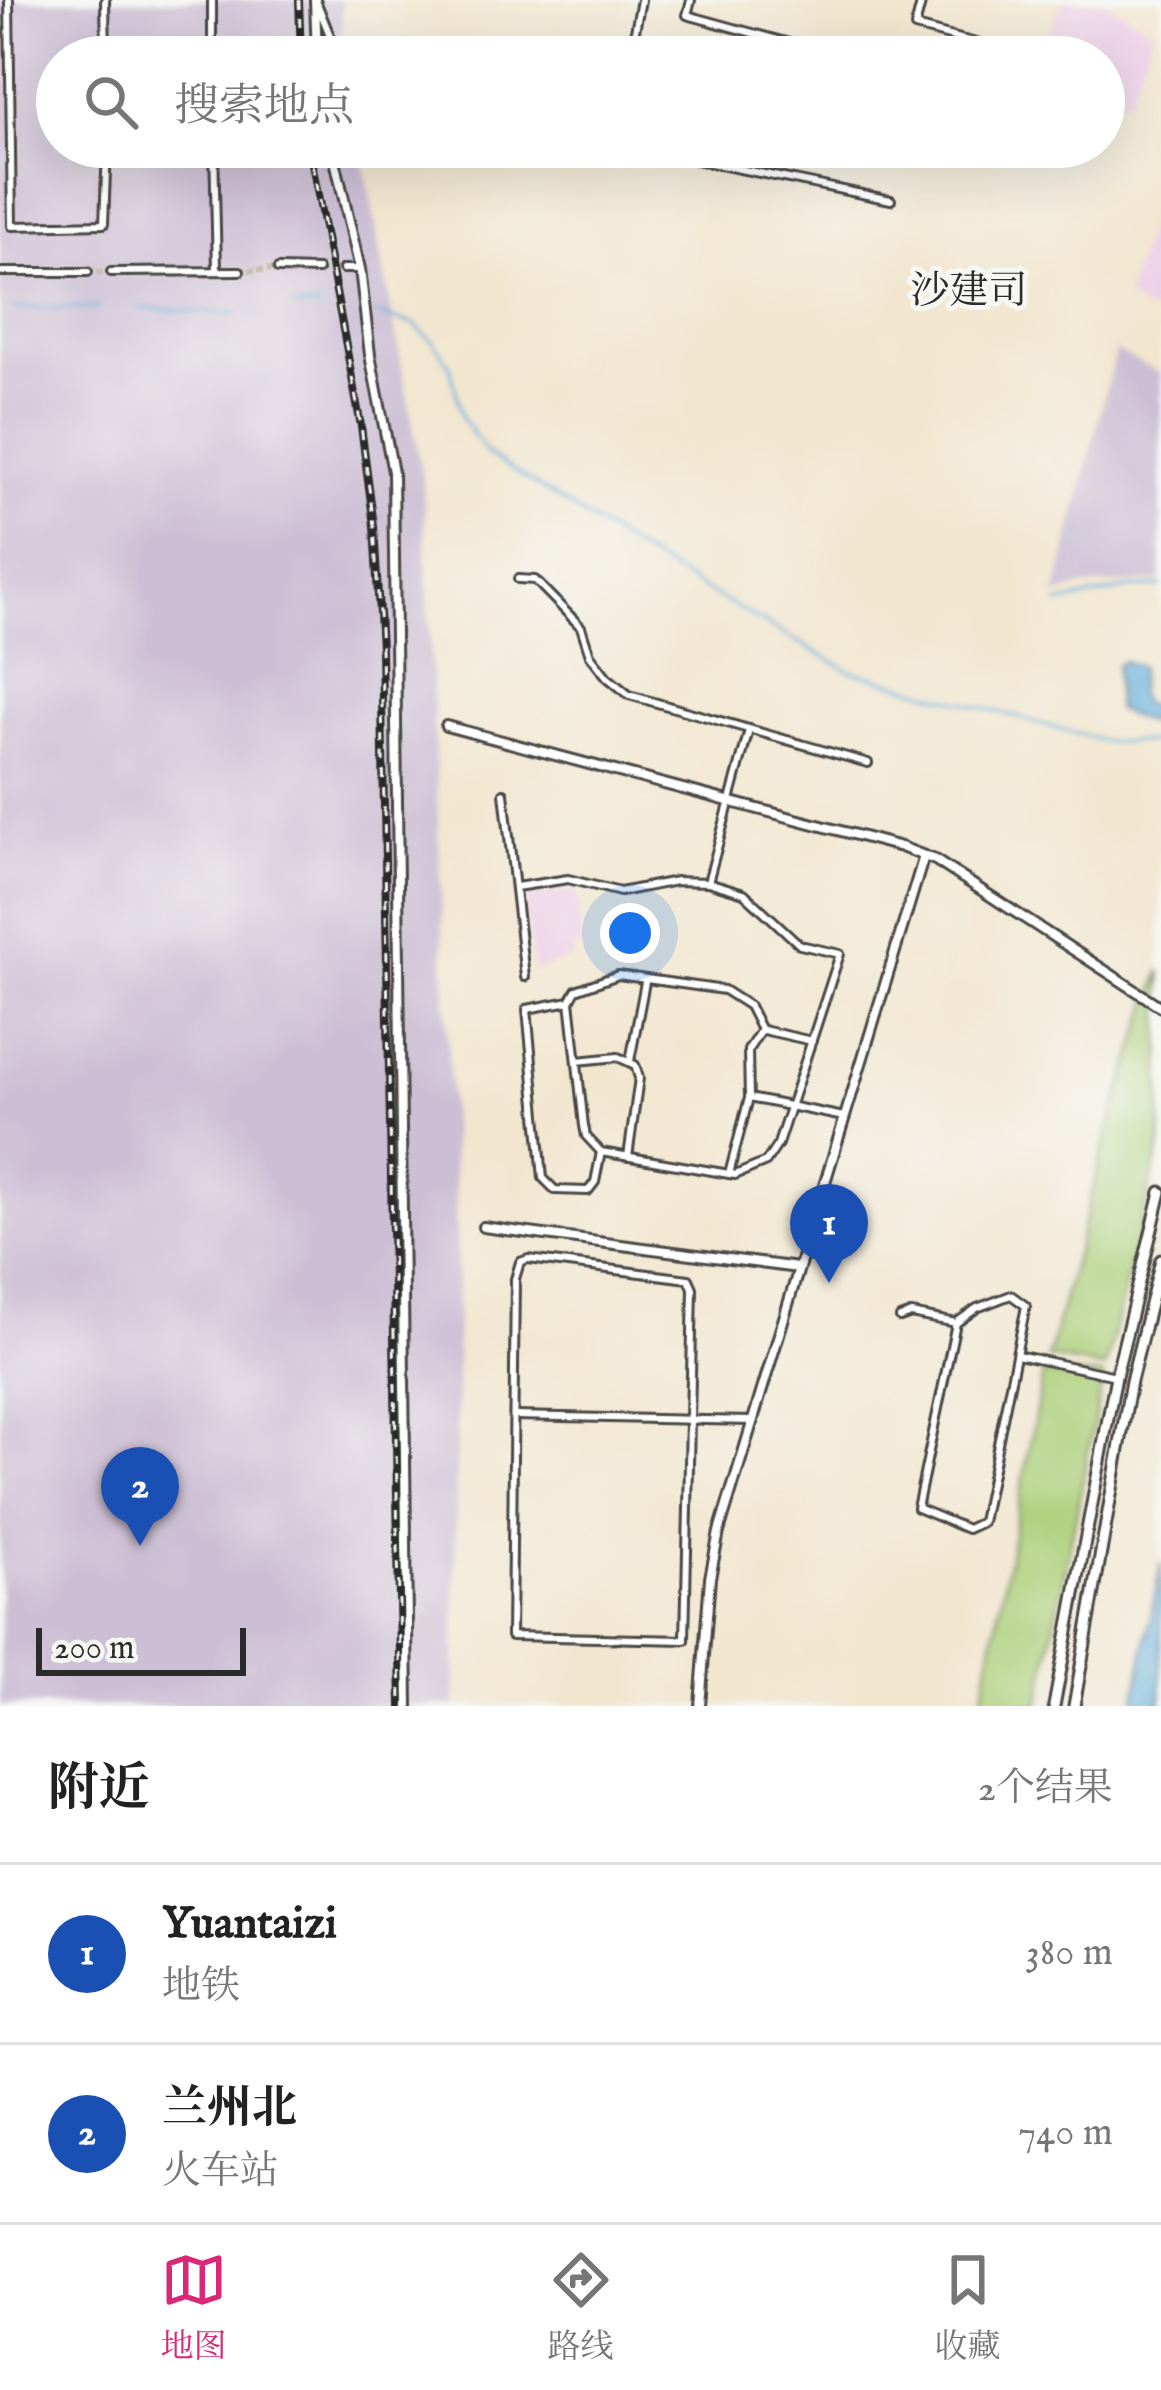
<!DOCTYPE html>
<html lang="zh">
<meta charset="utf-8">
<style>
body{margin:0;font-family:"IM FELL English","Noto Serif SC",serif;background:#f6f6f6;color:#222}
.scale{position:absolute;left:36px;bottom:30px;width:210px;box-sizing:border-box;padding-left:12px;border:6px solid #2b2b2b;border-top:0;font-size:33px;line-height:42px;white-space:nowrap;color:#2b2b2b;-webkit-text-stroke:9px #f6f6f2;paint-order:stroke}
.you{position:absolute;left:630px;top:933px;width:42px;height:42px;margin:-30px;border:9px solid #fff;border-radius:50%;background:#1a73e8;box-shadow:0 0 0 18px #1a73e833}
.badge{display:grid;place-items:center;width:78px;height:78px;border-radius:50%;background:#db2777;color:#fff;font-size:39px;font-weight:700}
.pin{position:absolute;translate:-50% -99px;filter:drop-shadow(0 3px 6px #0008)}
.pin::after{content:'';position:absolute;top:63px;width:42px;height:36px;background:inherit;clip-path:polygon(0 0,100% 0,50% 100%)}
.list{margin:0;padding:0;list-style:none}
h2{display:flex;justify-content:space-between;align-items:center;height:156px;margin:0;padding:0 48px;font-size:51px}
h2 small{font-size:39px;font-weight:400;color:#767676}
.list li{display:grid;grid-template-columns:78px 1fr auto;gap:36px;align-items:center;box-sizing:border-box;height:180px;padding:0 48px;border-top:3px solid #e0e0e0}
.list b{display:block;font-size:45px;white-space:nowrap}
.list p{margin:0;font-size:39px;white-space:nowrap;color:#767676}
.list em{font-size:39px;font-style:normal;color:#767676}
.icon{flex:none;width:66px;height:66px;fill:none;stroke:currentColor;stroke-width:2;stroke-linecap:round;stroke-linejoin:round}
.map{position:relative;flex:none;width:1161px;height:1706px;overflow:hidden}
.search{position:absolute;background:#fff;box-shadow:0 12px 48px #0002;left:36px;right:36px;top:36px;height:132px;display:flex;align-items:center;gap:30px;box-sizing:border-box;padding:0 42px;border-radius:66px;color:#767676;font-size:45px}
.sheet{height:516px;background:#fff}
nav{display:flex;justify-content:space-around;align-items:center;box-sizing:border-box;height:168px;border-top:3px solid #e0e0e0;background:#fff;font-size:33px;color:#767676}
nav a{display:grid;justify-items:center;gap:6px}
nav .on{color:#db2777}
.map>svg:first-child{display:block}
</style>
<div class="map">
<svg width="1161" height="1706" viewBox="0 0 1161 1706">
<rect width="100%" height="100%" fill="#f6f6f2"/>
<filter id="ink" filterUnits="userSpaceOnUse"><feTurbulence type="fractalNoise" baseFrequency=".00833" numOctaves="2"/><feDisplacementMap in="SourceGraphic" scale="24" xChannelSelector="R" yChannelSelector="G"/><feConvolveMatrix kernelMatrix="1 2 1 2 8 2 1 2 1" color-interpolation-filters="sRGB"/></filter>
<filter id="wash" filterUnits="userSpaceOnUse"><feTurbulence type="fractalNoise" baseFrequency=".004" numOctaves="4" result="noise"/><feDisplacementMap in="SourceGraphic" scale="48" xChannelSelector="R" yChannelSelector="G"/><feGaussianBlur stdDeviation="2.7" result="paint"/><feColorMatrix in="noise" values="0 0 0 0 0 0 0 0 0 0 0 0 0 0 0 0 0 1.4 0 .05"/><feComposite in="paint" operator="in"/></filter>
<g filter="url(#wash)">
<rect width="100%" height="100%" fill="#f2e6cf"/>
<g fill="#edd0e8">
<polygon points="1063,0 1101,0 1154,30 1127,101 1104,92 1104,57 1038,57"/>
<polygon points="1161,186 1161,318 1125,298"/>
<polygon points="576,890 582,946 573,948 573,958 533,971 524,896"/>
</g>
<g fill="#ccbed4">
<polygon points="0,0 341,0 344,57 57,57 57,147 361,147 423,480 457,1251 455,1706 0,1706"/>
<polygon points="1115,351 1161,373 1161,581 1085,586 1056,596"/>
</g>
<g fill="#accf78" stroke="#6c7d52" stroke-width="3">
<polygon points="1161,970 1161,1143 1105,1368 1048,1358 1108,1132"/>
<polygon points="1043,1374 1103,1376 1039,1706 981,1706"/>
</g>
<g fill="#64aedc" stroke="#486c84" stroke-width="3">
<polygon points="1123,661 1140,667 1138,695 1144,704 1161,708 1161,728 1116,710 1116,665"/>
<polygon points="1161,1562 1161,1706 1134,1706"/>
</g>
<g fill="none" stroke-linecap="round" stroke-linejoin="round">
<g stroke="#64aedc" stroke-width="3">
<polyline points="295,307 318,308"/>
<polyline points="14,308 98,308"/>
<polyline points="140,308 237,314"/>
<polyline points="376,314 414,324 434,342 450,366 462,418 487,454 652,560 848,670 1107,742 1161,742"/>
<polyline points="1058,604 1126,589 1161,586"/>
</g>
</g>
</g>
<g filter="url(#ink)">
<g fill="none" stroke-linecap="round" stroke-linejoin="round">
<g stroke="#cac1ae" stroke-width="6" stroke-dasharray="6 3" stroke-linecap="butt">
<polyline points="318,270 343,269"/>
<polyline points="240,271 278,269"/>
<polyline points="88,272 111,272"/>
</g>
<defs>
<g id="street">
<polyline points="9,0 12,226 104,224 107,147"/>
<polyline points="105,0 106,57"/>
<polyline points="212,0 212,57"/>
<polyline points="691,0 687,15 840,57"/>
<polyline points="922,0 915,27 995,48"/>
<polyline points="317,3 335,48 366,57"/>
<polyline points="634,36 641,0"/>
<polyline points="214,147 217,269"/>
<polyline points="655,147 696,160 891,200"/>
<polyline points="278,269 318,270"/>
<polyline points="343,269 360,269"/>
<polyline points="2,272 88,272"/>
<polyline points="111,272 240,271"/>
<polyline points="518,579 535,580 581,627 590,655 607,677 629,695 868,763"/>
<polyline points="504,793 525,977"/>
<polyline points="708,882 749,730"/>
<polyline points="516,887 568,879 620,892 676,881 708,882 744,893 800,945 840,954 778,1144 766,1162 735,1175 601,1152 586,1136 584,1126 570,1001 576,990 618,975 724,990 749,1006 761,1030"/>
<polyline points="570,1001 527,1009 543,1178 555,1190 588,1191 595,1182 601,1152"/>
<polyline points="763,1030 812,1041"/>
<polyline points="577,1061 618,1057 635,1065 639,1078 628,1157"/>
<polyline points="630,1061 645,982"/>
<polyline points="749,1098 844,1117"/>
<polyline points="729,1174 749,1098 748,1050 761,1030"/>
<polygon points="528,1259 689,1279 693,1288 685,1640 511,1636 515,1279 520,1262"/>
<polygon points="1011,1295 1026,1306 982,1522 967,1529 917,1508 956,1323 977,1308"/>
<polyline points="900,1318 911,1314 956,1323"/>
<polyline points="1017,1355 1116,1376"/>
<polyline points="514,1416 752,1421"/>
</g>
<g id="secondary">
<polyline points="315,0 317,57"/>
<polyline points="332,147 360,269 370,355 393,472 408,1706"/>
<polyline points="446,726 901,847 935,860 1161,1007"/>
<polyline points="483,1227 798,1268"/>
<polyline points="700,1706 710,1578 719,1532 924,856"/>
</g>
<g id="primary">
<polyline points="1054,1706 1116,1376 1161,1192"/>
<polyline points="1074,1706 1131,1381 1161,1260"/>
</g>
</defs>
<use href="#street" stroke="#494744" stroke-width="12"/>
<use href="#secondary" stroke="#494744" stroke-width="14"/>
<use href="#primary" stroke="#494744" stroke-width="15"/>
<use href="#street" stroke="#fff" stroke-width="6"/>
<use href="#secondary" stroke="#fff" stroke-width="8"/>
<use href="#primary" stroke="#fff" stroke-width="9"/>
<defs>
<g id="rail">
<polyline points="299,0 301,57"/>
<polyline points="309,147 361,426 374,526 381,648 401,1706"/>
</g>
</defs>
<use href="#rail" stroke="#2b2b2b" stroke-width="8"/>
<use href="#rail" stroke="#f6f6f2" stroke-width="3" stroke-dasharray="9" stroke-linecap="butt"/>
</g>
</g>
<g text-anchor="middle" stroke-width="10" stroke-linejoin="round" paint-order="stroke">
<g font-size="39" fill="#2b2b2b" stroke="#f6f6f2">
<text x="969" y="303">沙建司</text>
</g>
</g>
</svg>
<div class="scale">200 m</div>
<div class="you"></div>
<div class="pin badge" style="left:829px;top:1283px;background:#1a4fb4">1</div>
<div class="pin badge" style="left:140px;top:1546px;background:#1a4fb4">2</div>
<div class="search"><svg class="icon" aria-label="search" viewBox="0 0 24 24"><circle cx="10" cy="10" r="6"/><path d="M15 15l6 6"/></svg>搜索地点</div>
</div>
<section class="sheet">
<h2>附近<small>2个结果</small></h2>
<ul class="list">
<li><span class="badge" style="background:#1a4fb4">1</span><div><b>Yuantaizi</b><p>地铁</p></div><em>380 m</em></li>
<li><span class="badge" style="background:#1a4fb4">2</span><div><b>兰州北</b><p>火车站</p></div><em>740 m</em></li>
</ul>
</section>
<nav>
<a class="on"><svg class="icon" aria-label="map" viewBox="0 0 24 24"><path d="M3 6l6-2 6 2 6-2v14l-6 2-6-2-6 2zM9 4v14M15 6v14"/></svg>地图</a>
<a><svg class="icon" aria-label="directions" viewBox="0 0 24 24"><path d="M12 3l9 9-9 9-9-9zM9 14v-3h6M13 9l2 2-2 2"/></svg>路线</a>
<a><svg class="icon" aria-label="saved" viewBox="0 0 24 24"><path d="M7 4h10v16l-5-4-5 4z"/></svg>收藏</a>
</nav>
